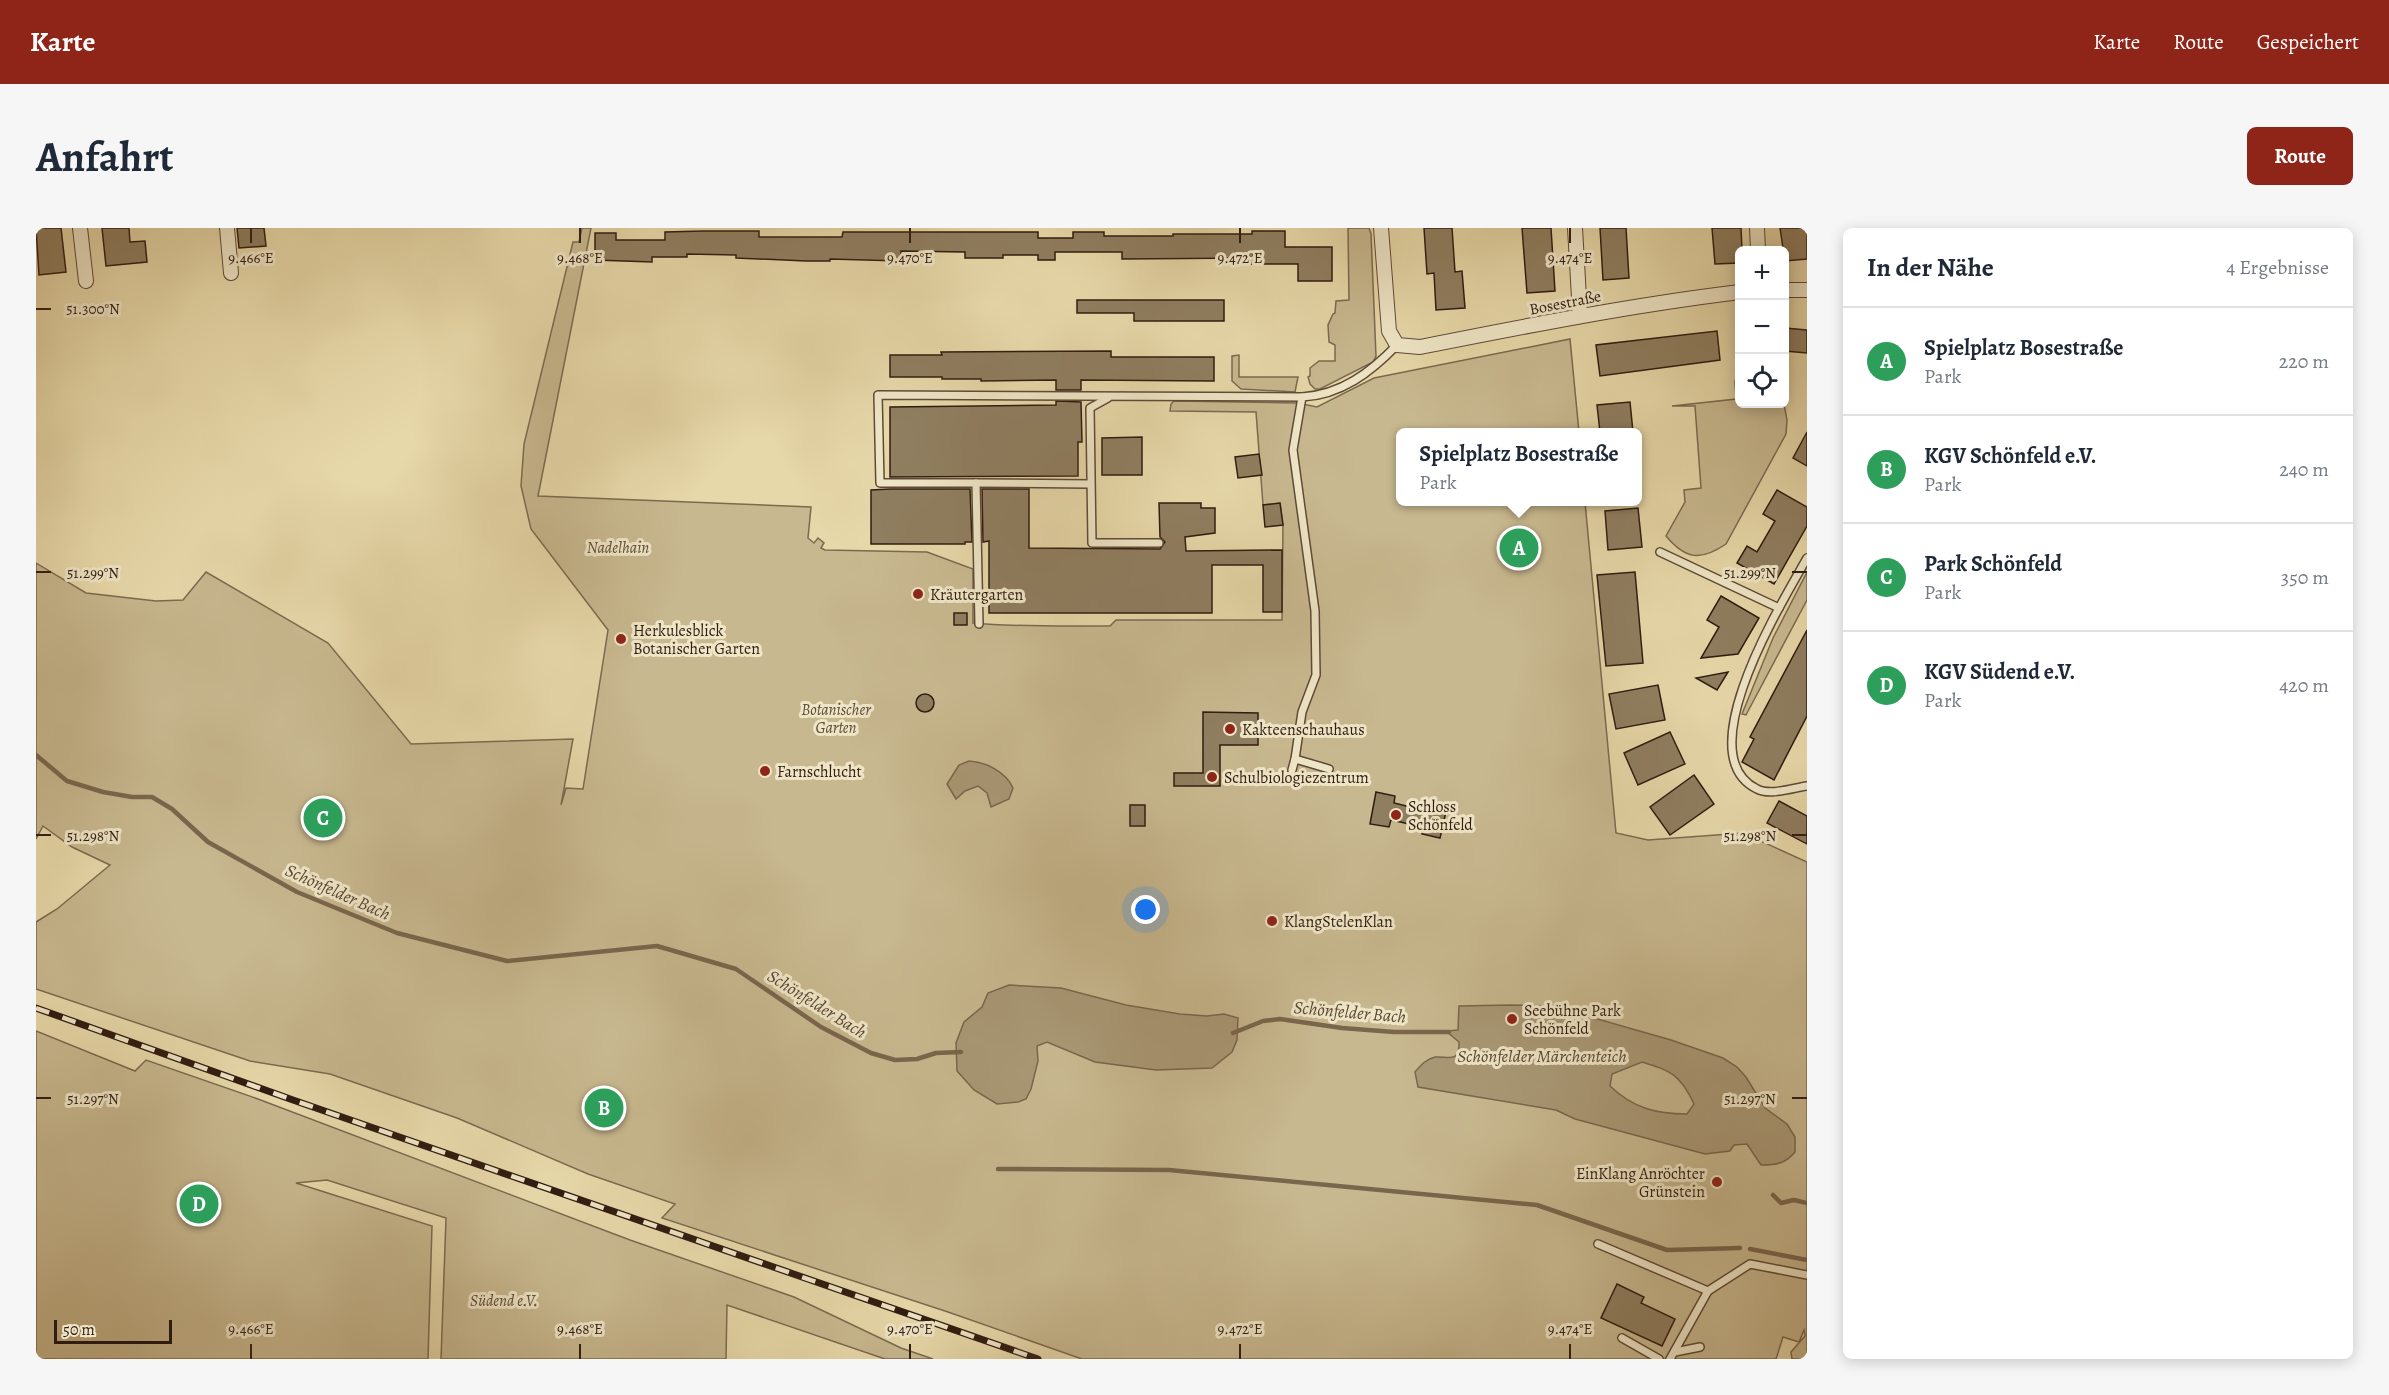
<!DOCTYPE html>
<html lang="de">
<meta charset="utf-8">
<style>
body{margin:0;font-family:Alegreya,serif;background:#f6f6f7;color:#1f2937}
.controls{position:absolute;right:18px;top:18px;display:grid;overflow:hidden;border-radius:9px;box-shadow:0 3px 15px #0003}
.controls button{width:54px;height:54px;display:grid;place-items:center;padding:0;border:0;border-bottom:2px solid #e0e1e3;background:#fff;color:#1f2937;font:30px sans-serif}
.scale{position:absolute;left:18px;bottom:15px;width:118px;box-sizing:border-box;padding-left:6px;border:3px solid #301c11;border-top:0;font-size:16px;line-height:21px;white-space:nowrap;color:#301c11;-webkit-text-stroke:4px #efe6c7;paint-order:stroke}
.you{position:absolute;left:1110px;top:682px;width:21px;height:21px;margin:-15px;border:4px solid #fff;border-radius:50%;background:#1a73e8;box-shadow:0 0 0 9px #1a73e833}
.badge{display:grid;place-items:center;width:39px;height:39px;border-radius:50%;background:#8f2418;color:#fff;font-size:20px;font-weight:700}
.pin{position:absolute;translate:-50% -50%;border:3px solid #fff;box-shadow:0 2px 6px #0006}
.popup{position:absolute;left:1360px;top:200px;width:246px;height:78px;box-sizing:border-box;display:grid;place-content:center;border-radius:9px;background:#fff;filter:drop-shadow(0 2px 4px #0005);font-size:20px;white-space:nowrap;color:#747a83}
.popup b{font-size:22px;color:#1f2937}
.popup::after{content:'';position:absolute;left:50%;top:100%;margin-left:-12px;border:12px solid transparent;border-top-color:#fff}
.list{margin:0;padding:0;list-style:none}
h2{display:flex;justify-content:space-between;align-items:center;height:78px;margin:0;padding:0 24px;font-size:26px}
h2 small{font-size:20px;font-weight:400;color:#747a83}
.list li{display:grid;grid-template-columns:39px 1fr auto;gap:18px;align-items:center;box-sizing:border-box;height:108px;padding:0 24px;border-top:2px solid #e0e1e3}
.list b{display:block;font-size:22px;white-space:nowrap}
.list p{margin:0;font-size:20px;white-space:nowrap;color:#747a83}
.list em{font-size:20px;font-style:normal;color:#747a83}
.icon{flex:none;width:33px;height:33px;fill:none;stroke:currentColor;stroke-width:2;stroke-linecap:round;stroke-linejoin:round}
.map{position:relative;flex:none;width:1771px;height:1131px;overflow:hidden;border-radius:9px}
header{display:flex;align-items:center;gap:36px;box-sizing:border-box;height:84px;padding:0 30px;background:#8f2418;color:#fff}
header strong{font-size:28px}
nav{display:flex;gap:33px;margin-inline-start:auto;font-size:21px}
.intro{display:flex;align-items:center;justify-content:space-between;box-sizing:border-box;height:144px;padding:0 36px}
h1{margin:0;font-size:42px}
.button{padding:15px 27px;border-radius:9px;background:#8f2418;color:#fff;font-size:21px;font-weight:700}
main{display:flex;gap:36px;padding:0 36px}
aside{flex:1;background:#fff;border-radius:9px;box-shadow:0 3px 15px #0003}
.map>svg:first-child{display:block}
</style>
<header>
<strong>Karte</strong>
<nav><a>Karte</a><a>Route</a><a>Gespeichert</a></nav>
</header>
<div class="intro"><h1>Anfahrt</h1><a class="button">Route</a></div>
<main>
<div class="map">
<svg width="1771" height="1131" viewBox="0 0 1771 1131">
<rect width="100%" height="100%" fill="#e7d8a9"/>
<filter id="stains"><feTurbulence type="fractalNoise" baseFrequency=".00333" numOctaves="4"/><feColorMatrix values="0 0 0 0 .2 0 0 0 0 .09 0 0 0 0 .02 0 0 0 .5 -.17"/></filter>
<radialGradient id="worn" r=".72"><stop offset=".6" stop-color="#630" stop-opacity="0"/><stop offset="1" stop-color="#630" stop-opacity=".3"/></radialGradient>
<g fill="#c8b88f" stroke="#7c6a50" stroke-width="1.5">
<path d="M546 0H555L502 268 775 279 772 310 778 315 782 310 788 315 785 320 789 322 891 324 937 341V395C981 399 1028 398 1074 398L1080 392H1246L1247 297 1244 275 1227 277 1220 184 1134 183 1135 176 1138 173 1262 175 1281 179 1338 150 1534 111 1543 204H1364V274H1549L1580 605 1612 612 1707 605 1771 634V1131H1756L1755 1124 1769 1108 1768 1102 1763 1114 1747 1109 1740 1131H1046L912 1084 626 990 639 976 552 946 421 890 294 846 214 833 0 761V694L21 681 74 637 36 619 7 598 0 611V335L50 365 120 373 147 372 170 344 292 415 375 516 537 511 525 577 530 560 547 561 572 402 495 301 485 258 488 216 537 14H543Z"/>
<polygon points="1312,0 1333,0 1335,6 1340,128 1337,134 1284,161 1279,161 1274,156 1272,149 1274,148 1274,140 1283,133 1299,133 1299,117 1293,114 1292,97 1297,86 1299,85 1300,73 1313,72"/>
<polygon points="1203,127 1203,149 1262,149 1259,164 1205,161 1196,153 1196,128"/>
<path d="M1699 153H1703L1704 176H1748L1751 192 1750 206 1690 316C1665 333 1650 332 1630 308L1649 274 1648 262 1665 260 1659 178H1636L1700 171Z"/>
<polygon points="1771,344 1771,372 1710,487 1706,486 1737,410"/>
<polygon points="0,803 99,843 110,832 222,871 594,1012 758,1069 865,1120 897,1131 849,1131 691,1077 690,1131 405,1131 410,990 291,952 260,955 396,998 392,1131 0,1131"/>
</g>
<g fill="#a99875" stroke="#79664d" stroke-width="1.5" fill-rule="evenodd">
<path d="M933 533C950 534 970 544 977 560L973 571 955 579 951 565 942 558 929 563 920 571 911 556 923 537Z"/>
<polygon points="973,757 1025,760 1090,777 1144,786 1171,788 1188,786 1202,790 1201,812 1196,824 1176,840 1120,842 1059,834 1011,814 1001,818 1002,833 995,861 990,871 982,874 961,876 938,862 921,843 920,815 928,794 946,779 952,765"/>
<path d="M1475 777 1516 778 1635 812 1687 830 1701 839 1710 849 1729 880 1751 896 1759 909V924C1749 936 1740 937 1725 937L1711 916 1698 917 1694 923 1669 926 1539 891 1520 882 1382 859 1379 844C1385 837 1390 831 1399 829 1412 828 1424 836 1423 814L1410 803 1422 802 1423 778ZM1606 834C1635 843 1644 846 1658 876L1651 886C1620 886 1597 880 1574 858L1576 846Z"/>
</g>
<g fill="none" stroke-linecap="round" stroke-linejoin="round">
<g stroke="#79664d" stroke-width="4.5">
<polyline points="0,527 31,553 67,564 96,569 116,569 136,581 172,614 261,664 361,705 471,733 621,718 700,741 785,799 835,825 859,832 881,831 900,825 925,824"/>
<polyline points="1197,805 1227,793 1244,791 1306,800 1358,804 1413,804"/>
<polyline points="962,941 1133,942 1501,977 1631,1022 1704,1020"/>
<polyline points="1737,967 1745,975 1758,972 1771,975"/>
<polyline points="1714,1021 1771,1032"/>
</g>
</g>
<g fill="#8f7e60" stroke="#301c11" stroke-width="1.5">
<polygon points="0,0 25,0 30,44 3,47"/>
<polygon points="66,0 93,0 94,14 109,13 111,34 70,38"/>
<polygon points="201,0 228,0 230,18 203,20"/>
<polygon points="1388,0 1416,0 1419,44 1426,43 1429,80 1400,82 1398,45 1391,46"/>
<polygon points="1486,0 1515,0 1519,63 1491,65"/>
<polygon points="1564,0 1590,0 1593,50 1567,52"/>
<polygon points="1676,0 1705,0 1706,22 1704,22 1704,35 1679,36"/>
<polygon points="1744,0 1771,0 1771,31 1749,33"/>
<polygon points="667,3 723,3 723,9 806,9 807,4 1002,4 1002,10 1037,10 1037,4 1068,4 1068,8 1137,8 1137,6 1216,6 1216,3 1249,3 1249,19 1296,19 1296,53 1262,53 1262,36 1215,36 1215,30 1086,31 1086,24 1019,24 1019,32 1002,32 1002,27 967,27 967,30 929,30 929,24 865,23 864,33 794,31 794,33 770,33 700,30 700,27 651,26 651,29 616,29 616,34 559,32 559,5 580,5 580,12 629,12 629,4"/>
<polygon points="1041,72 1188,72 1188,93 1098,93 1098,85 1041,85"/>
<polygon points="1749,100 1771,102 1771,125 1749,123"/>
<polygon points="1681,103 1684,132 1564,148 1560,117"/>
<polygon points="1075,123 1075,129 1178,129 1178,153 1045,152 1045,162 1020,162 1020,152 945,153 945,151 906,151 906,149 854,149 854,127 906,127 905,124"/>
<polygon points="1020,173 1045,174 1046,214 1042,214 1042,248 854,249 854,179 1020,177"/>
<polygon points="1594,174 1597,204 1564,204 1561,177"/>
<polygon points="1771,204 1771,238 1757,230"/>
<polygon points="1106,209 1106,247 1066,247 1066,210"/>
<polygon points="1223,226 1226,247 1202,250 1199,229"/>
<polygon points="854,261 934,261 936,314 929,314 929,316 835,316 835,262"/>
<polygon points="946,261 993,261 993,320 1124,321 1129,314 1124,309 1123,275 1165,275 1165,280 1179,280 1179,305 1149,309 1150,323 1246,322 1246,384 1227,384 1227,337 1176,337 1176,385 953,385 953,313 947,314"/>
<polygon points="1741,262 1771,279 1771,298 1738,356 1701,335 1711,318 1721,324 1739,293 1727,286"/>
<polygon points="1244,275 1247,297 1229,299 1227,277"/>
<polygon points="1602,280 1606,319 1572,322 1569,283"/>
<polygon points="1599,344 1607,435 1570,438 1561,347"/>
<polygon points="1685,368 1723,390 1702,426 1665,430 1683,399 1671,392"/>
<rect x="918" y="385" width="13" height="12"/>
<polygon points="1771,402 1771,488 1738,552 1706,534 1718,511 1714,509"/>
<polygon points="1692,444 1681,462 1660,450"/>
<polygon points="1622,457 1629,492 1580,501 1573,466"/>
<circle cx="889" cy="475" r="9"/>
<polygon points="1167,484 1222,485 1222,517 1184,517 1184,558 1138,558 1138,545 1167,545"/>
<polygon points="1634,504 1649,536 1602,557 1588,525"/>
<polygon points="1658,547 1678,576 1634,607 1614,579"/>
<polygon points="1340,564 1359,568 1358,575 1391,583 1393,575 1411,579 1404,610 1386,606 1387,599 1355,592 1353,599 1334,596"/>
<polygon points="1743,573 1771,588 1771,616 1731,595"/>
<rect x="1094" y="577" width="15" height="21"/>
<polygon points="1581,1056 1608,1069 1605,1075 1639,1091 1626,1118 1565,1090"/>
</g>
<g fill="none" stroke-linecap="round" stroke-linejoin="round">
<defs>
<g id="service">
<polyline points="1072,170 1054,180 1056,315 1123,315"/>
<polyline points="940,255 1054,256"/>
<polyline points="1624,324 1743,380"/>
<path d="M1771 330C1747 373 1651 527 1721 561 1734 568 1757 560 1771 558"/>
<polyline points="943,396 940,255 844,255 842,167 1266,169"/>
<path d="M1293 541 1259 531 1266 484 1280 447 1279 383 1257 222 1266 169C1305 167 1335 144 1361 117"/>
<polyline points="1256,542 1259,531"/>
<polyline points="1562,1016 1672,1063 1714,1036 1771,1047"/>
<polyline points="1586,1110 1623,1131"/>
<polyline points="1639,1124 1664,1119"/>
<polyline points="1634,1131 1672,1063"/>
</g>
<g id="minor">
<polyline points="44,0 50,53"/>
<polyline points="191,0 195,45"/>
<path d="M1345 0 1353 103 1361 117 1384 119C1490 98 1596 77 1704 64"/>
<polyline points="1539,0 1544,87"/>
<polyline points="1721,0 1722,22"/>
<polyline points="1748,62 1771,62"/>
</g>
</defs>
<use href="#service" stroke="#5e4b37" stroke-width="10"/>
<use href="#minor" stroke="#5e4b37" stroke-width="16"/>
<use href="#service" stroke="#efe6c7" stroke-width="7"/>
<use href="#minor" stroke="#efe6c7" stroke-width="14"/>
<defs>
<polyline id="rail" points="0,780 257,872 1002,1131"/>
</defs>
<use href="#rail" stroke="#301c11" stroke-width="7"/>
<use href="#rail" stroke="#efe6c7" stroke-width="4.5" stroke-dasharray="14" stroke-linecap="butt"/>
</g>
<path fill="none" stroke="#301c11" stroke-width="2" d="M215 0V15M544 0V15M874 0V15M1204 0V15M1534 0V15M0 81H15M0 344H15M1756 344H1771M0 607H15M1756 607H1771M0 870H15M1756 870H1771M215 1116V1131M544 1116V1131M874 1116V1131M1204 1116V1131M1534 1116V1131"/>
<g fill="#8f2418" stroke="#efe6c7" stroke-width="2">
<circle cx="882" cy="366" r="6"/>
<circle cx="585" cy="411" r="6"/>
<circle cx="1194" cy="501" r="6"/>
<circle cx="729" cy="543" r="6"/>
<circle cx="1176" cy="549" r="6"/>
<circle cx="1360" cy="587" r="6"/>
<circle cx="1236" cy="693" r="6"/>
<circle cx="1476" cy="791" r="6"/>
<circle cx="1681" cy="954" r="6"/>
</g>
<g text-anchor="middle" stroke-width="6" stroke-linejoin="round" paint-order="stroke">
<g font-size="16" fill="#301c11" stroke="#efe6c7">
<text transform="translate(1529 74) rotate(-11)" y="6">Bosestraße</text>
</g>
<g font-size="16" font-style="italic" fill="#5e4b37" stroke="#efe6c7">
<text x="582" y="325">Nadelhain</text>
<text x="800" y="487">Botanischer<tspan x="800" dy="18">Garten</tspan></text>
<text x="468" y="1078">Südend e.V.</text>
</g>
<g font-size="16" fill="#301c11" stroke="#efe6c7" text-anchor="start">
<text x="894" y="372">Kräutergarten</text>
<text x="597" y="408">Herkulesblick<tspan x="597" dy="18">Botanischer Garten</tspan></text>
<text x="1206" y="507">Kakteenschauhaus</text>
<text x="741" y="549">Farnschlucht</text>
<text x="1188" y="555">Schulbiologiezentrum</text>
<text x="1372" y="584">Schloss<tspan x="1372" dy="18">Schönfeld</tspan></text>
<text x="1248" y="699">KlangStelenKlan</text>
<text x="1488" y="788">Seebühne Park<tspan x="1488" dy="18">Schönfeld</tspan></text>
<text x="1669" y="951" text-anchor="end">EinKlang Anröchter<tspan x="1669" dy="18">Grünstein</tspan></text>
</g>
<g font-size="18" font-style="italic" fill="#5a4734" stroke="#efe6c7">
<text transform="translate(302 664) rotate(24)" y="6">Schönfelder Bach</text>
<text transform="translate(781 776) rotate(32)" y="6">Schönfelder Bach</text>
<text transform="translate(1314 784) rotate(5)" y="6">Schönfelder Bach</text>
<text x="1506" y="834">Schönfelder Märchenteich</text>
</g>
</g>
<g font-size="15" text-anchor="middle" fill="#301c11" stroke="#efe6c7" stroke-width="6" stroke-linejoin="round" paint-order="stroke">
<text x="215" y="35">9.466°E</text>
<text x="544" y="35">9.468°E</text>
<text x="874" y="35">9.470°E</text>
<text x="1204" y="35">9.472°E</text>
<text x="1534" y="35">9.474°E</text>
<text x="57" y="86">51.300°N</text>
<text x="57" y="350">51.299°N</text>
<text x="1714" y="350">51.299°N</text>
<text x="57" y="613">51.298°N</text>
<text x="1714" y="613">51.298°N</text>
<text x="57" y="876">51.297°N</text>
<text x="1714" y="876">51.297°N</text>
<text x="215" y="1106">9.466°E</text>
<text x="544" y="1106">9.468°E</text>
<text x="874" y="1106">9.470°E</text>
<text x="1204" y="1106">9.472°E</text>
<text x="1534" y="1106">9.474°E</text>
</g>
<rect width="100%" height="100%" filter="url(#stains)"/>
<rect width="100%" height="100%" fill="url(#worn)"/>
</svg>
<div class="controls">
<button>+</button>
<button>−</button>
<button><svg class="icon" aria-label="locate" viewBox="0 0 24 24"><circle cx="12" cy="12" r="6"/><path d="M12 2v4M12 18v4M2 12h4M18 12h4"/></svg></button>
</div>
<div class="scale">50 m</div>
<div class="you"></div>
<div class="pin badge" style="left:1483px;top:320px;background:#2e9e5b">A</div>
<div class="popup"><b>Spielplatz Bosestraße</b>Park</div>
<div class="pin badge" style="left:568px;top:880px;background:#2e9e5b">B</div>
<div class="pin badge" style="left:287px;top:590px;background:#2e9e5b">C</div>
<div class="pin badge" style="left:163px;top:976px;background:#2e9e5b">D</div>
</div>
<aside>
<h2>In der Nähe<small>4 Ergebnisse</small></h2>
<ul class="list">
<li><span class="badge" style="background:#2e9e5b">A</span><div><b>Spielplatz Bosestraße</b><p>Park</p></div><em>220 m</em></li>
<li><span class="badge" style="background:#2e9e5b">B</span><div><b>KGV Schönfeld e.V.</b><p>Park</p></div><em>240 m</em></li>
<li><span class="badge" style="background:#2e9e5b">C</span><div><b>Park Schönfeld</b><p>Park</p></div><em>350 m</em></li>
<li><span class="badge" style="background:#2e9e5b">D</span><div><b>KGV Südend e.V.</b><p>Park</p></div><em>420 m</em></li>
</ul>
</aside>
</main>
